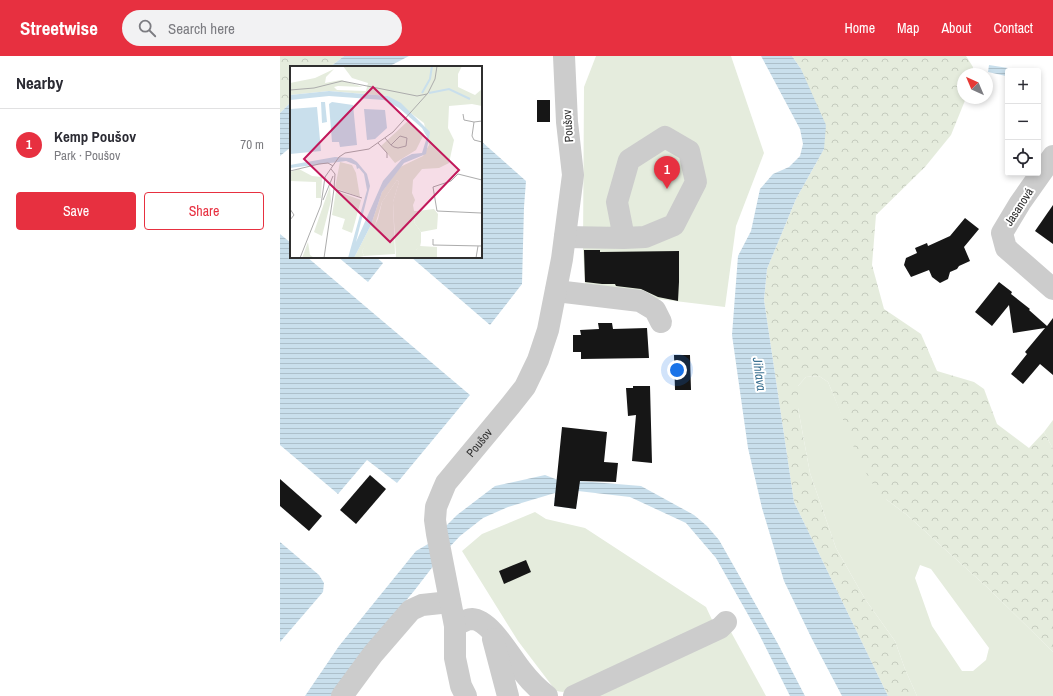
<!DOCTYPE html>
<meta charset="utf-8">
<style>
body{margin:0;font-family:"Archivo Narrow",sans-serif;background:#f2f2f3;color:#2b2b33}
.controls{position:absolute;right:12px;top:12px;display:grid;overflow:hidden;border-radius:4px;box-shadow:0 2px 6px #0003}
.controls button{width:36px;height:36px;display:grid;place-items:center;padding:0;border:0;border-bottom:1px solid #e1e1e2;background:#fff;color:#2b2b33;font:20px sans-serif}
.compass{position:absolute;left:677px;top:12px;width:36px;height:36px;border-radius:50%;background:#fff;box-shadow:0 2px 6px #0003;rotate:316deg}
.you{position:absolute;left:397px;top:314px;width:14px;height:14px;margin:-10px;border:3px solid #fff;border-radius:50%;background:#1a73e8;box-shadow:0 0 0 6px #1a73e833}
.badge{display:grid;place-items:center;width:26px;height:26px;border-radius:50%;background:#e73040;color:#fff;font-size:13px;font-weight:700}
.pin{position:absolute;translate:-50% -33px;filter:drop-shadow(0 1px 2px #0008)}
.pin::after{content:'';position:absolute;top:21px;width:14px;height:12px;background:inherit;clip-path:polygon(0 0,100% 0,50% 100%)}
.list{margin:0;padding:0;list-style:none}
h2{display:flex;justify-content:space-between;align-items:center;height:52px;margin:0;padding:0 16px;font-size:17px}
h2 small{font-size:13px;font-weight:400;color:#7c7c81}
.list li{display:grid;grid-template-columns:26px 1fr auto;gap:12px;align-items:center;box-sizing:border-box;height:72px;padding:0 16px;border-top:1px solid #e1e1e2}
.list b{display:block;font-size:15px;white-space:nowrap}
.list p{margin:0;font-size:13px;white-space:nowrap;color:#7c7c81}
.list em{font-size:13px;font-style:normal;color:#7c7c81}
.actions{display:flex;gap:8px;padding:12px 16px}
.actions a{flex:1;padding:9px 0;border:1px solid #e73040;border-radius:4px;text-align:center;font-size:14px;color:#e73040}
.actions .main{background:#e73040;color:#fff}
.icon{flex:none;width:22px;height:22px;fill:none;stroke:currentColor;stroke-width:2;stroke-linecap:round;stroke-linejoin:round}
.map{position:relative;flex:none;width:773px;height:640px;overflow:hidden}
header{display:flex;align-items:center;gap:24px;box-sizing:border-box;height:56px;padding:0 20px;background:#e73040;color:#fff}
header strong{font-size:19px}
nav{display:flex;gap:22px;margin-inline-start:auto;font-size:14px}
.search{width:280px;height:36px;background:#f2f2f3;display:flex;align-items:center;gap:10px;box-sizing:border-box;padding:0 14px;border-radius:22px;color:#7c7c81;font-size:15px}
main{display:flex}
aside{flex:1;background:#fff}
.map>svg:first-child{display:block}
</style>
<header>
<strong>Streetwise</strong>
<div class="search"><svg class="icon" aria-label="search" viewBox="0 0 24 24"><circle cx="10" cy="10" r="6"/><path d="M15 15l6 6"/></svg>Search here</div>
<nav><a>Home</a><a>Map</a><a>About</a><a>Contact</a></nav>
</header>
<main>
<aside>
<h2>Nearby<small></small></h2>
<ul class="list">
<li><span class="badge">1</span><div><b>Kemp Poušov</b><p>Park · Poušov</p></div><em>70 m</em></li>
</ul>
<div class="actions"><a class="main">Save</a><a>Share</a></div>
</aside>
<div class="map">
<svg width="773" height="640" viewBox="0 0 773 640">
<defs>
<pattern id="forest-crowns" width="20" height="18" patternUnits="userSpaceOnUse"><rect width="20" height="18" fill="#e5ecdd"/><path d="M2 6a3 3 0 1 1 6 0M12 15a3 3 0 1 1 6 0" fill="none" stroke="#c5cbbe"/></pattern>
<pattern id="water-rules" width="6" height="5" patternUnits="userSpaceOnUse"><rect width="6" height="5" fill="#c9dfec"/><path d="M0 2.5h6" fill="none" stroke="#adc0cb"/></pattern>
</defs>
<rect width="100%" height="100%" fill="#fff"/>
<g fill="#e5ecdd" fill-rule="evenodd">
<polygon points="316,0 451,0 484,97 456,170 445,251 303,234 305,228 303,193 304,31"/>
<path d="M539 320 548 326 561 357 607 444 627 459 709 533 773 596V640H637L625 613 615 585 585 543 556 492 530 417 518 352V330L526 321ZM640 509 651 513 709 592 706 604 693 615H682L652 570 635 522Z"/>
<polygon points="773,364 773,393 764,376"/>
<polygon points="255,456 266,463 305,472 426,551 434,568 283,636 276,635 238,585 182,495 202,478"/>
<polygon points="451,576 486,640 309,640"/>
</g>
<g fill="url(#forest-crowns)">
<polygon points="0,0 64,0 50,11 11,11 11,46 0,57"/>
<polygon points="512,0 686,0 693,11 692,18 683,18 683,42 686,42 671,79 645,111 596,159 592,209 604,253 641,278 657,315 694,326 704,333 717,368 749,392 764,376 773,393 773,596 709,533 627,459 607,444 594,430 580,407 553,338 548,326 539,320 526,321 518,330 518,352 530,417 556,492 585,543 615,585 625,613 637,640 608,640 514,446 484,244 487,213 516,143 544,93 521,13"/>
</g>
<g fill="url(#water-rules)">
<polygon points="64,0 129,0 108,11 50,11"/>
<polygon points="481,0 512,0 521,13 546,69 544,93 516,143 487,213 484,244 514,446 608,640 562,640 532,583 504,525 482,452 468,392 452,279 458,200 471,175 480,133 493,118 509,111 520,100 523,88 520,73"/>
<polygon points="709,9 728,12 726,20 708,16"/>
<polygon points="11,46 11,91 0,100 0,57"/>
<polygon points="201,85 246,125 244,151 242,228 210,269 131,201 201,201"/>
<polygon points="0,178 11,187 11,201 27,201 190,339 117,427 87,404 58,438 0,389"/>
<polygon points="58,201 96,201 103,207 88,226"/>
<polygon points="265,419 278,424 312,426 361,430 414,459 427,470 439,484 498,588 525,640 510,640 479,578 436,502 406,467 350,441 298,435 296,453 274,450 275,437 228,451 203,462 180,480 161,500 134,535 75,605 52,640 25,640 59,590 136,495 148,488 177,459 215,430"/>
<polygon points="0,486 39,519 44,527 43,536 0,586"/>
</g>
<g fill="#161616">
<rect x="257" y="44" width="13" height="22"/>
<polygon points="773,149 773,188 755,175"/>
<polygon points="685,162 699,173 684,191 690,205 679,210 677,213 670,216 668,223 660,227 652,221 649,214 631,221 624,209 626,202 637,197 635,192 647,187 648,190 670,180"/>
<polygon points="304,194 320,194 320,196 399,195 399,226 398,245 378,241 361,233 336,230 335,228 322,228 305,226"/>
<polygon points="719,226 732,236 731,238 750,253 749,254 767,270 773,262 773,319 760,308 743,328 731,318 747,298 745,296 765,272 733,277 729,249 712,270 695,256"/>
<polygon points="318,267 332,267 333,273 367,272 369,302 301,303 301,296 293,296 293,279 301,279 300,274 319,273"/>
<polygon points="394,299 410,299 411,334 395,334"/>
<polygon points="353,330 370,330 372,407 352,405 356,359 348,360 346,332 353,332"/>
<polygon points="282,371 327,376 324,406 338,407 336,426 300,425 296,453 274,450"/>
<polygon points="90,419 106,433 76,468 60,454"/>
<polygon points="0,423 42,460 29,475 0,450"/>
<polygon points="246,504 251,516 224,528 219,515"/>
</g>
<g fill="none" stroke-linecap="round" stroke-linejoin="round">
<g stroke="#ccc" stroke-width="22">
<polyline points="773,100 740,147 722,177 726,192 773,233"/>
<polyline points="285,181 344,182 365,181 394,169 416,126 409,95 385,81 349,104 337,146 344,182"/>
<polyline points="276,235 360,245 375,254 381,266"/>
<path d="M175 570C180 567 186 563 192 563 211 564 231 602 243 616 250 625 258 633 267 640"/>
<polyline points="213,583 228,640"/>
<polyline points="62,640 93,598 131,554 142,549 170,546"/>
<path id="s1" d="M186 640 181 630 175 602V570L157 478 155 464 156 451 163 434 166 427 230 350 245 331 258 304 268 274 282 203 293 119 287 66 284 0"/>
<polyline points="294,640 440,572 446,566"/>
</g>
</g>
<g text-anchor="middle" stroke-width="4" stroke-linejoin="round" paint-order="stroke">
<g font-size="12" fill="#2f2f2f" stroke="#fff">
<text transform="translate(288 70) rotate(-94)" y="4">Poušov</text>
<text transform="translate(739 151) rotate(-57)" y="4">Jasanová</text>
<text dy="4" stroke="none"><textPath href="#s1" startOffset="271">Poušov</textPath></text>
</g>
<g font-size="13" font-style="italic" fill="#3c7292" stroke="#fff">
<text transform="translate(480 318) rotate(82)" y="5">Jihlava</text>
</g>
</g>
<g transform="translate(10 10)">
<rect width="192" height="192" fill="#fff"/>
<path d="M118 55 134 68 126 84 105 97 91 80ZM50 96 62 99 66 107 70 131 45 122ZM107 114 109 116 103 136 105 188 74 190 72 185 88 153 92 136ZM40 120 41 135 32 170 24 166ZM46 125 71 134 62 167 52 163 55 153 42 149ZM144 143 148 148 147 163 131 166 124 156 127 145ZM18 176 20 189 24 192H12ZM130 180 147 181V192H126V184Z" fill="#e5ecdd"/>
<path d="M53 0H172L168 8V21L185 29 192 23V40L182 38 159 40 158 62 164 74 159 97 149 102 132 103 123 114 122 127 125 134 123 139 124 145H127L124 156 131 166V176L130 181 126 184V192H106L103 136 109 116 107 114 92 136 82 169 72 185 74 190 64 192 81 159 92 126 110 101 133 90 139 79 134 57 98 30 39 25 0 29V17L25 12 44 3 36 11 35 17 51 14 73 21 48 20 44 21 47 24 76 25 78 17 62 12ZM9 103 22 110 32 111 31 132H26V116L0 115V106Z" fill="#e5ecdd"/>
<path d="M39 25 98 30 111 37 140 66 136 88 114 97 92 126 81 159 64 192H58L77 124 74 108 69 102 67 103 66 99 56 95 0 102V99L45 91 61 92 67 96 77 108 80 120 66 176 93 115 112 93 122 88 132 87 137 71 132 62 109 42 94 34 39 30 0 34V29ZM31 36H35L37 56 32 57ZM42 36 63 39 67 79 50 81 49 76H42L39 38ZM27 41 31 85 0 88V43ZM74 43 95 44 97 62 85 73 77 74Z" fill="#c9dfec"/>
<path fill="none" stroke="#c9dfec" stroke-width="2" d="M132 27 140 13 142 0M139 27 159 23 180 33"/>
<path fill="none" stroke="#acacac" stroke-width="1" d="M0 24 24 22 52 15 127 30 137 28M173 48 174 54 184 56M192 55 184 56 182 70 184 74 192 76M95 72 101 79 104 81 108 82 116 80 117 72 110 70 101 79M88 77 97 87V92M0 105 29 98 38 97 43 100M44 123 72 132M33 134 43 110M0 143 4 149 0 154M191 147 147 145 143 121 161 115 168 108 192 114M143 173V179L192 180M10 192 31 139 35 111 49 91 55 87 79 83 103 66 138 27 145 13 147 0M34 192 44 123 45 108 41 103M186 192 188 180"/>
<path fill="#c2185b" fill-opacity="0.15" stroke="#c2185b" stroke-width="2" d="M83 21 169 104 100 176 14 93Z"/>
<rect width="192" height="192" fill="none" stroke="#2f2f2f" stroke-width="2"/>
</g>
</svg>
<div class="controls">
<button>+</button>
<button>−</button>
<button><svg class="icon" aria-label="locate" viewBox="0 0 24 24"><circle cx="12" cy="12" r="6"/><path d="M12 2v4M12 18v4M2 12h4M18 12h4"/></svg></button>
</div>
<svg class="compass" viewBox="-18 -18 36 36"><path d="M0-13l5 13h-10z" fill="#e53935"/><path d="M0 13l5-13h-10z" fill="#7c7c81"/></svg>
<div class="you"></div>
<div class="pin badge" style="left:387px;top:133px">1</div>
</div>
</main>
